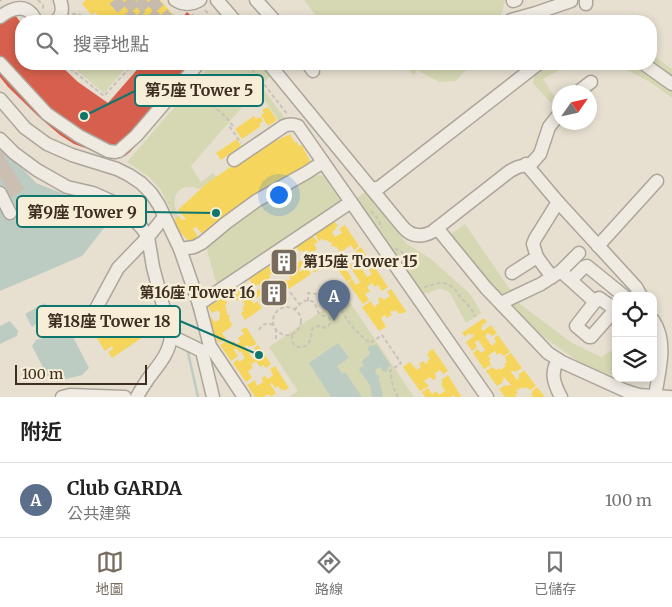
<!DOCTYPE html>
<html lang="zh-TW">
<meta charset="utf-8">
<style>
body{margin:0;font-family:Merriweather,"Noto Sans TC",serif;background:#f2f2f2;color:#222}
.controls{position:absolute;right:15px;bottom:15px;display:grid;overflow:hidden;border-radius:10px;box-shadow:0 2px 8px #0003}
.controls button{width:45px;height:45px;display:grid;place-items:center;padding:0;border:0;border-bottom:1px solid #e0e0e0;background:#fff;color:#222;font:25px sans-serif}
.compass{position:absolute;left:552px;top:85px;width:45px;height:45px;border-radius:50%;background:#fff;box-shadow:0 2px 8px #0003;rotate:56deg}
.scale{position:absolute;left:15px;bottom:12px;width:132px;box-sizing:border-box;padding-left:5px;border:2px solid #3d2e20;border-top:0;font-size:14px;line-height:18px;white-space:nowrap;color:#3d2e20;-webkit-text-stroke:4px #f7eed8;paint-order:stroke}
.you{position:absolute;left:278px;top:194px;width:18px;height:18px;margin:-12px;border:4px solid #fff;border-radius:50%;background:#1a73e8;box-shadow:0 0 0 8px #1a73e833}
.badge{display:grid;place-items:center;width:32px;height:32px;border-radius:50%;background:#786c5e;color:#fff;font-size:16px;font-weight:700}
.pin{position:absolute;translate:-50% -41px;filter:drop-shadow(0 1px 2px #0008)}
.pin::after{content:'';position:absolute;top:26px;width:18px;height:15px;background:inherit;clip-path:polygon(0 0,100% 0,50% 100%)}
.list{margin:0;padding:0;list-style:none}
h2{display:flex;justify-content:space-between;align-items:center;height:65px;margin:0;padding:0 20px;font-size:21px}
h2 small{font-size:16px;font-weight:400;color:#767676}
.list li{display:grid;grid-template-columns:32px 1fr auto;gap:15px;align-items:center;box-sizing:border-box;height:75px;padding:0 20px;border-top:1px solid #e0e0e0}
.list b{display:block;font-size:19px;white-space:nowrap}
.list p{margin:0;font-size:16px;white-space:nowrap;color:#767676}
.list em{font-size:16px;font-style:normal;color:#767676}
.icon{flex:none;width:28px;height:28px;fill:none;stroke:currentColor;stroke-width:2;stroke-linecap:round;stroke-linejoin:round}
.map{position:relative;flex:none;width:672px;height:397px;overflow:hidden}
.search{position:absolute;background:#fff;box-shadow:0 2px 8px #0003;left:15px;right:15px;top:15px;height:55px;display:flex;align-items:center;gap:12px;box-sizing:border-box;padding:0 18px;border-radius:20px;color:#767676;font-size:19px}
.sheet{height:140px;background:#fff}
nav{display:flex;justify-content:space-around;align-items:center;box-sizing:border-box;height:70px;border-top:1px solid #e0e0e0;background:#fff;font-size:14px;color:#767676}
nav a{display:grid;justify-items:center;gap:2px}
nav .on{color:#786c5e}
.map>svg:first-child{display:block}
</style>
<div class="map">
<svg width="672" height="397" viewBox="0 0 672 397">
<rect width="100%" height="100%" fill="#e7e0d1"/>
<g fill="#d6d7b3">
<polygon points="304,0 505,0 502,13 496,21 357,21 349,16 342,21 320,21"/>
<path d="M651 54 672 69V98C653 83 631 69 607 64H651Z"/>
<polygon points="69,64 129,64 104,93"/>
<path d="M212 64H260L270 76 261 86 285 118 279 121 265 101 258 105 251 97 191 166 201 182 213 173 216 177 199 189C184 182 170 193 176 209L175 211 180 219 177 222 161 190 148 176 127 162Z"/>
<polygon points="403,64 472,64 471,68 465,71 456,81 439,82 417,70 414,75"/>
<polygon points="537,64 571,64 543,79 554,96 551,103 533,83"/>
<polygon points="319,175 326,176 341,196 341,199 338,204 217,285 207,251 209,244 259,205 313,176"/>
<path d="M365 192 407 244 431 259 471 295 481 313 466 323 450 293C436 282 433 296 421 293L356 199Z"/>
<polygon points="465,224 520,304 572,343 601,357 616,348 616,376 589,369 531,328 465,275 451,234"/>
<polygon points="345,295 414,397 289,397 298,391 269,347"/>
</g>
<g fill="#bcccc2">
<polygon points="0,144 36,183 115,214 82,256 0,291"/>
<polygon points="45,303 51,312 50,318 41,320 32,327 25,314"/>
<polygon points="10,321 18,331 17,336 0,344 0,326"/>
<polygon points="70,331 89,368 82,375 58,381 49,379 32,346 36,340"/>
<polygon points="338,343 349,358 337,366 342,374 345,372 362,397 331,397 309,363"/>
<polygon points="376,344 391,366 388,367 387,372 383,371 380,367 378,368 375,370 376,374 379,376 379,382 381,383 380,386 383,393 382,397 372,397 370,385 359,370 361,367 364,366 362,361 370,354 370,351 368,350 369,345 372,346"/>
</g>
<g fill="#f6d55c">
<polygon points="86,0 160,0 179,21 107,21 103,16 100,18 95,12 92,15 82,4"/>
<polygon points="9,11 21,26 21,27 17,31 14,28 12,30 9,27 7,29 19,43 21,41 21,46 17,49 19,52 18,54 19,55 17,57 20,60 14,65 1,50 6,46 9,49 10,47 12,49 13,48 9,43 11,42 8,39 6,40 2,35 1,36 3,39 1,40 3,43 0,45 0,31 6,26 2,22"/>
<polygon points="23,64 26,64 29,67 31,65 35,69 40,64 56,64 58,66 52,72 48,69 46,71 56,80 58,78 53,74 60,67 78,85 72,92 68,88 69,87 68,86 65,89 61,85 57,89 61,93 57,97 59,99 60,97 64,101 58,107 39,89 45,83 50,87 51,86 41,76 40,78 43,81 38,87 19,68"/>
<polygon points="146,64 162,64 161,65 166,69 169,66 171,68 173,65 179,70 166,86 160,80 163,76 161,75 152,85 154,87 158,82 164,87 151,103 152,104 150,106 142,100 144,98 146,99 147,97 144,95 147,91 142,86 139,90 136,87 133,92 125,85 128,83 129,83 142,68 149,74 145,79 147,81 156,70 154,68 150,72 144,66"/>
<polygon points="85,91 105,105 102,109 99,107 97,110 93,107 91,109 97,114 96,115 106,122 107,120 103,117 105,114 103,113 108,107 114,111 112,115 113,116 114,115 116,117 118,113 125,118 123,120 122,119 113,132 110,129 111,128 109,126 110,125 108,123 105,128 109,133 107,136 111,137 108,141 93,131 95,128 99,131 102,127 96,123 99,119 95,117 92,121 87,117 86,119 94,125 91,130 69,114 73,108 75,109 74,111 78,113 81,109 86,113 88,109 83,106 87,101 83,99 82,100 80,98"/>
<polygon points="268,107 277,120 268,126 261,115 264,113 262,110"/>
<polygon points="254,116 256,119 260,117 263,121 259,124 261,126 242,139 235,129"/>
<polygon points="290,134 295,143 297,142 299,146 302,145 312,165 269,186 230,213 204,236 196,227 193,229 198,236 190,243 172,223 179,216 182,220 183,219 184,220 186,219 178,210 206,184 252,152"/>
<polygon points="237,139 241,146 221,160 216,153"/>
<polygon points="334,221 338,226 335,228 336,229 332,232 335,237 342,233 339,229 345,225 359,246 354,250 351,245 342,251 339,251 337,247 331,246 332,243 329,242 327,240 324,241 322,238 319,241 315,234"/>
<polygon points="313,236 318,242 314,244 317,249 313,252 316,256 320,253 324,259 327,257 331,261 314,273 310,266 313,264 311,260 299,269 300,272 307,267 311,274 289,289 283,281 286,279 287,281 291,279 288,275 292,272 289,268 285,270 282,266 277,270 272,263 294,248 297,254 291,258 296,264 308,256 306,254 309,252 307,250 303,252 302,250 300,252 296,247"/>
<polygon points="361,247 372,264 368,267 365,263 360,266 367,277 372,274 369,270 374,266 388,287 382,291 378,285 375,287 372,283 367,287 370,291 365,294 369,300 363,304 348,283 352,279 356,285 360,282 351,268 347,271 352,278 347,282 335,265 341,261 344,265 347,263 349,266 357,261 354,257 357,255 355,252"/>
<polygon points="269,266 273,273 269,275 271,277 266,281 270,286 274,283 277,287 281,285 280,284 282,282 288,291 264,307 259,299 266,295 264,293 252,301 254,304 257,301 262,308 245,320 241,313 244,311 242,308 245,305 241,299 237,301 235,298 232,300 228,294 245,283 248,288 246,289 247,291 243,294 245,296 248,294 249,296 261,288 258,284 254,287 249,279"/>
<polygon points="391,289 406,311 402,314 401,313 399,314 396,310 393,312 392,310 390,312 392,315 387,318 385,315 381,318 386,327 379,331 362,307 371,301 374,307 379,303 378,299 381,297 384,300 390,296 387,292"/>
<polygon points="225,296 228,300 226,301 227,303 225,305 227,309 226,310 227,312 227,315 230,315 229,320 232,324 231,327 222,333 226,339 219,343 204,321 211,317 215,322 219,320 220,313 218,310 212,313 208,307"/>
<polygon points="132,308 136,314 137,313 144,323 136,328 138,331 144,327 149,333 112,358 108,352 113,349 112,346 105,351 94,333 99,330 101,333 104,331 102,327 112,321 117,327 118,326 114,320 124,313 127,317 129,314 127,311"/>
<polygon points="484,318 487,322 482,325 483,326 481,328 483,331 491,325 497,333 492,336 488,333 485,336 492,346 496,342 494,338 498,335 510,352 504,356 500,353 497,355 495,351 488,356 491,359 489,360 491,365 484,369 473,353 478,349 481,353 485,350 478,340 475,342 477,347 472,351 466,342 474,336 473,334 470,335 469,333 465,337 462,333"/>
<polygon points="246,327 257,344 249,347 247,345 245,346 253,359 255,357 253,353 256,351 254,348 258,345 271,364 266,368 263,365 260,367 256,361 251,365 253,368 248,371 252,378 246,382 233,363 238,359 239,362 245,358 241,351 240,353 236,348 234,350 238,356 231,361 220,345 228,340 230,343 234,341 236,344 240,342 238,338 244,334 241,330"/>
<polygon points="433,349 448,371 443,374 440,370 435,373 436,378 433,380 430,377 424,381 429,386 420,391 403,367 410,362 417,370 421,367 419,364 423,361 426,364 428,363 427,361 430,359 427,354 429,353 428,352"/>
<polygon points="511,353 522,368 516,372 515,371 514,372 512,370 511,372 517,380 519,379 518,378 520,376 518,375 524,370 536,386 530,390 526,387 523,389 522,387 516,391 518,393 515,395 517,397 505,397 499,389 505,385 506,386 508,385 509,386 511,385 504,377 503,378 504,379 502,381 503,382 497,386 486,371 492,367 496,370 499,368 500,370 506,366 504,364 507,362 505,357"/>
<polygon points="275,366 289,388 284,391 283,389 281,390 278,386 275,388 272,383 270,384 276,393 271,397 269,394 264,397 255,397 247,385 255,380 257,386 263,382 262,378 265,376 268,379 273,375 270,369"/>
<polygon points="448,375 461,396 459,397 455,397 454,395 450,397 425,397 422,392 428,388 432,394 437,391 439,395 445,391 441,384 443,382 441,380"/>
<polygon points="537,387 545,397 533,397 531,395 533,394 531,392"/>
</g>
<g fill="#d6604d">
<polygon points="7,4 21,23 21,64 59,64 78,82 108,103 142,64 207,64 130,152 125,156 118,157 94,151 74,144 60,135 39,117 8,87 0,77 0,10"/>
<polygon points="187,12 196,20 195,21 179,21"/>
</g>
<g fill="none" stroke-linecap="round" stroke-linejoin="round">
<polyline stroke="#bcccc2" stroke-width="2.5" points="187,348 198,397"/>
</g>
<polygon fill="#cbbfb2" points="2,149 6,160 25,189 8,200 4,195 9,192 0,177 0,150"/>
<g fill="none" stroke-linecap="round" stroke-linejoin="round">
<g stroke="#c5bcae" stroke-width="12" stroke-dasharray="12 6" stroke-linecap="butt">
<polyline points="114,0 134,21"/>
<polyline points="127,0 141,16"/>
<polyline points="138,0 158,21"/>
<polyline points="151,0 166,17 167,21"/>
</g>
<defs>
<g id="minor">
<path d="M175 0C183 5 192 5 200 0"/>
<polyline points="217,0 235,21"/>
<polyline points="256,0 275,21"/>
<polyline points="513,1 516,0"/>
<polyline points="586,4 586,0"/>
<path d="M0 17C9 10 22 3 32 14 33 16 35 19 37 21"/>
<polyline points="511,20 536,13 571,1"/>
<path d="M56 21C63 15 63 8 60 0"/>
<polyline points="0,63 47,114 79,136 108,151 115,152 119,151 136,136 198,64"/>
<path d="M269 64 402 226C410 236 420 238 432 232L510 171 518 167 531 164 540 154 549 127 560 113"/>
<polyline points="308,64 313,71"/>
<polyline points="644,64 672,84"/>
<polyline points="578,92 591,82"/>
<polyline points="0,99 25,128 47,144 72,155 117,169 129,175 141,183 151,193 159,205 180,249 199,304 210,346 244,397"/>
<path d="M0 139 14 153 37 170 67 187 93 193 120 205 142 228 148 237 153 267 171 336C169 355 158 365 148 379 144 385 140 391 137 397"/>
<path d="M234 160 284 126C289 124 293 124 298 126L487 397"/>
<polyline points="526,164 558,202 636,287 641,296"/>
<polyline points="372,189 380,187 538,64"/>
<polyline points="0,193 10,213"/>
<polyline points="437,228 486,288 548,353 562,362 626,391 639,395 670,397"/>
<polyline points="598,246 657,181"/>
<polyline points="180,249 194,247 202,243 226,223 256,201 306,173 323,162"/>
<polyline points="512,273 537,257"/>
<polyline points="565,275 595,302"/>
<polyline points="552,277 537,257 533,244 535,239 558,202"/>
<polyline points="571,280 584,267 587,266 624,296"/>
<polygon points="599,298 612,307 613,312 591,337 589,337 576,326 597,299"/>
<polyline points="501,303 541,284 561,271 579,253"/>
<polyline points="199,304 351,202"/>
<path d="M653 320C668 342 659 371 655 396"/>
<polyline points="85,329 118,268 148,237 164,217"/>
<polyline points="171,336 202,351 213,397"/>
<path d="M558 360C550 373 554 384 561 397"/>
<polyline points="62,397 70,395 125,397"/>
</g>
</defs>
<use href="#minor" stroke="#ada599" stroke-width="15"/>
<g stroke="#c8c2b9" stroke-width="2" stroke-dasharray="4 2.5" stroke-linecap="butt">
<polyline points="38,0 43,5 43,10"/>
<polyline points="0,1 2,0"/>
<polyline points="205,10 215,21"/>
<polyline points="72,14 78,14 92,21"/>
<polyline points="192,14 199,21"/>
<polyline points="65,64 104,96 133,64"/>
<polyline points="248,64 288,115"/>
<polyline points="195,84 200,88 198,90 201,93 199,94 226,117 233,126 230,127 241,143"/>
<polyline points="371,211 378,219 382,228"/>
<polyline points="395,248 403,253 407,263"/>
<path d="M424 287C431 286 437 282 443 283 455 285 457 294 464 301 469 306 473 310 475 317"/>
<polyline points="290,292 299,304"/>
<path d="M308 301V293L316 294 323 298 324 296 332 305 338 303C346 320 355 332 370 343L382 335 401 363 390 371 393 387 398 397"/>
<circle cx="287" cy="321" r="14"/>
<path d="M259 330C262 324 267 322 273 325"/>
<path d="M292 335C292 339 292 344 296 346 302 349 308 346 310 340 312 336 310 333 313 328L318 326 326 328C330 326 331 322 329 318 327 317 324 316 321 315 313 310 320 298 303 301L295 309"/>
<polyline points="276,339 276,329"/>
</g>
<use href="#minor" stroke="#efebe3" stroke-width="12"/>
</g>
<defs>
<symbol id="building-square" viewBox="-11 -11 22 22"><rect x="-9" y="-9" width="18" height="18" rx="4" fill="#786c5e" stroke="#f7eed8"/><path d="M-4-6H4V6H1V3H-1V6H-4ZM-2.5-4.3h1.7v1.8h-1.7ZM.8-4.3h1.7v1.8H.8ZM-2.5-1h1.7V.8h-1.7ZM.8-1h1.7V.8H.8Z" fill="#fff"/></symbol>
</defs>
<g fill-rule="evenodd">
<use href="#building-square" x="268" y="246" width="32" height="32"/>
<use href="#building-square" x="258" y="277" width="32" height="32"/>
</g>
<g text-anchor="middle" stroke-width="5" stroke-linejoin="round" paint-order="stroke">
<g font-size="15" font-weight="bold" fill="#3d2e20" stroke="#f7eed8" text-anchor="start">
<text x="303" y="267">第15座 Tower 15</text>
<text x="255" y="298" text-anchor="end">第16座 Tower 16</text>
</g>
</g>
<path fill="none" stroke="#0f766e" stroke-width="2" d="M84 116L135 91M216 213L146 212M259 355L180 321"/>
<g fill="#0f766e" stroke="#f7eed8" stroke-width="2">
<circle cx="84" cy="116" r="5"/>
<circle cx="216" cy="213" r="5"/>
<circle cx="259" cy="355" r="5"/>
</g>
<g fill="#f7eed8" stroke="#0f766e" stroke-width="2">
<rect x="135" y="75" width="128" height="31" rx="5"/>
<rect x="17" y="196" width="129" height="31" rx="5"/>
<rect x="37" y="306" width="143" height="31" rx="5"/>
</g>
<g font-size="16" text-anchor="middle" font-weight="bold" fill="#3d2e20">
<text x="199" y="96">第5座 Tower 5</text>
<text x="82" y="218">第9座 Tower 9</text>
<text x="109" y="327">第18座 Tower 18</text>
</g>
</svg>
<div class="controls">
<button><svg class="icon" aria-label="locate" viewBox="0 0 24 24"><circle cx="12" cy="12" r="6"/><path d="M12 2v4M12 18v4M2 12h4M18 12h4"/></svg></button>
<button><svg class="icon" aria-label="layers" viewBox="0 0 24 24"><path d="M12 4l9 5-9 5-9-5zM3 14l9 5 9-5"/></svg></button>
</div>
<svg class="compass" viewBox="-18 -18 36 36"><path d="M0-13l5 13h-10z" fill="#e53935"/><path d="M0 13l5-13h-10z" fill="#767676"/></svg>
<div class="scale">100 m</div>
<div class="you"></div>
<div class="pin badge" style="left:334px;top:321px;background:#5c6f8a">A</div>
<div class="search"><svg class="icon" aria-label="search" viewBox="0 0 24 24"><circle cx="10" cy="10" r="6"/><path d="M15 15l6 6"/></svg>搜尋地點</div>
</div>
<section class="sheet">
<h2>附近<small></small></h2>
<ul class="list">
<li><span class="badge" style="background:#5c6f8a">A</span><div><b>Club GARDA</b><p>公共建築</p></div><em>100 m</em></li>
</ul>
</section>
<nav>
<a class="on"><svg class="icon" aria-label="map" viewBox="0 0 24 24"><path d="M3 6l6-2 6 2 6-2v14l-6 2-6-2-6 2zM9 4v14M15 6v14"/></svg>地圖</a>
<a><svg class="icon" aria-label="directions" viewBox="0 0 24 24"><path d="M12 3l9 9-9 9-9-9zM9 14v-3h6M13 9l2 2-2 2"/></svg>路線</a>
<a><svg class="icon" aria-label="saved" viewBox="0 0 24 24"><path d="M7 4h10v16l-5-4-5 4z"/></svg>已儲存</a>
</nav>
